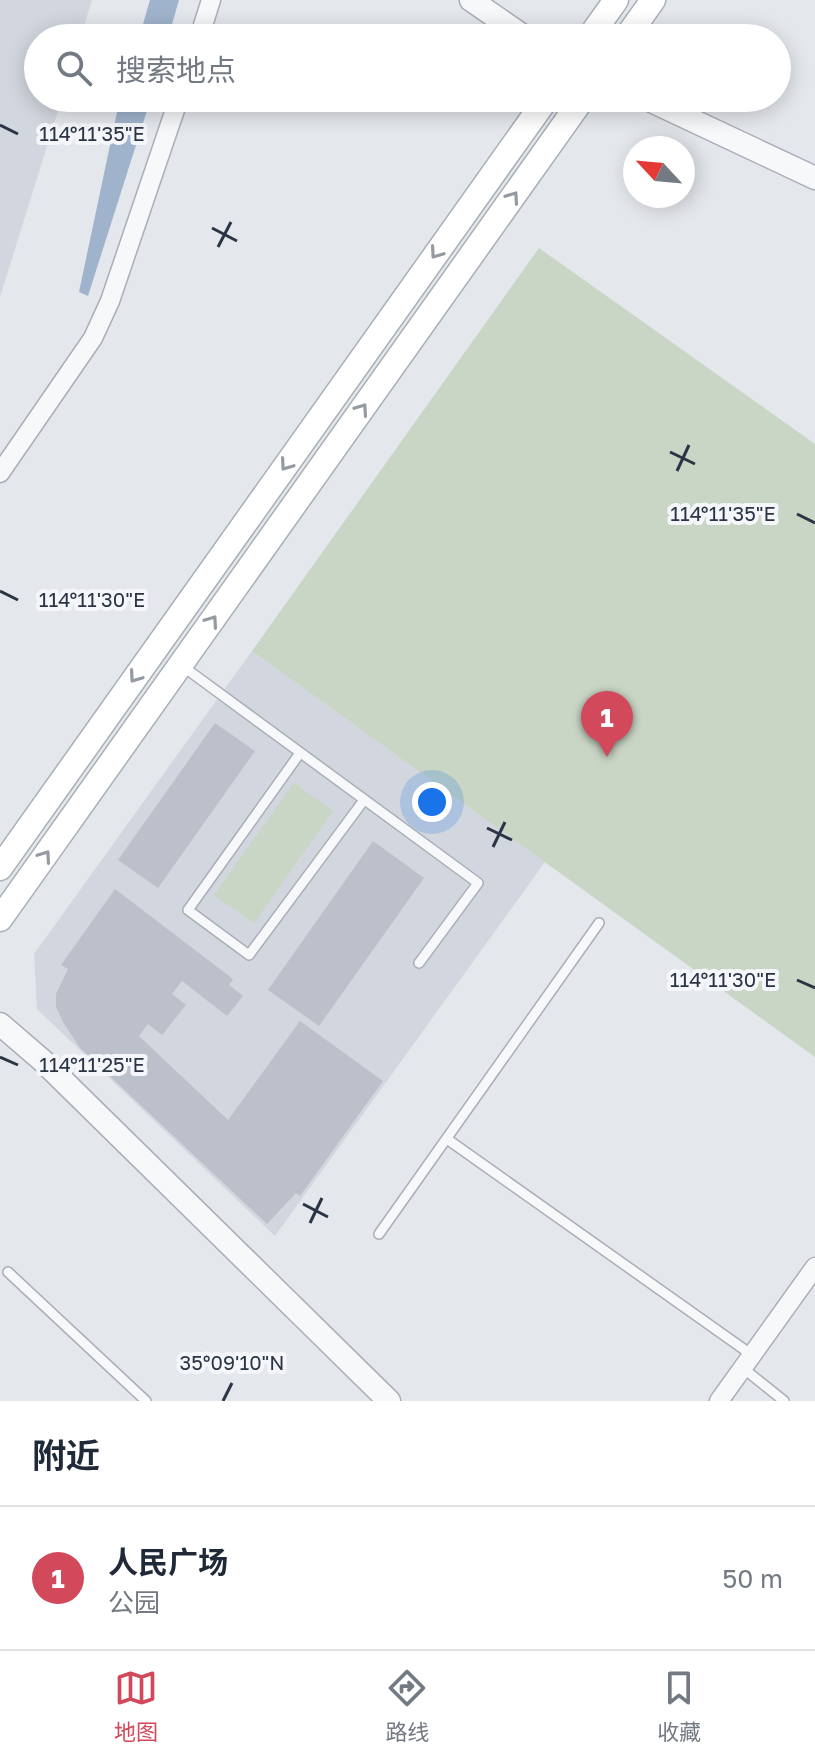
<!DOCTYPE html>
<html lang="zh">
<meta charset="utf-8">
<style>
body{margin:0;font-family:"Golos Text","Noto Sans SC",sans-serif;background:#f2f2f3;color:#1f2937}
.compass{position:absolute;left:623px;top:136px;width:72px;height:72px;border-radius:50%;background:#fff;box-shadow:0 4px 20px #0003;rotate:296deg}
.you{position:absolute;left:432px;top:802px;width:28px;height:28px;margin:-20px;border:6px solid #fff;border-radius:50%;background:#1a73e8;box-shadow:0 0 0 12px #1a73e833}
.badge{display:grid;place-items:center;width:52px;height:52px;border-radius:50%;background:#d1495b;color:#fff;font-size:26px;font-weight:700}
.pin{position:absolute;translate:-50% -66px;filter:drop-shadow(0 2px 4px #0008)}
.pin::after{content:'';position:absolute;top:42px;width:28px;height:24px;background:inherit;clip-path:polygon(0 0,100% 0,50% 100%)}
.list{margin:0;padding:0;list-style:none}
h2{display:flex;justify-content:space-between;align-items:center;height:104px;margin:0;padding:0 32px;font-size:34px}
h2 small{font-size:26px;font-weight:400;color:#747a83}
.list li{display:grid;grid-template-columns:52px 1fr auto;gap:24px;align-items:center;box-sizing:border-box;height:144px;padding:0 32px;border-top:2px solid #e0e1e3}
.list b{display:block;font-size:30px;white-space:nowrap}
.list p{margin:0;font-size:26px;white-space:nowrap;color:#747a83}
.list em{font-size:26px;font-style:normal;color:#747a83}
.icon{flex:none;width:44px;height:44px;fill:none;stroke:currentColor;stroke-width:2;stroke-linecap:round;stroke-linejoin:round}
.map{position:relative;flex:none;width:815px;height:1401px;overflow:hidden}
.search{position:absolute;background:#fff;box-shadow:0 4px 20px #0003;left:24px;right:24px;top:24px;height:88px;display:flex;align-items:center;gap:20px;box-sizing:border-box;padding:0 28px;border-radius:44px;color:#747a83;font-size:30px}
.sheet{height:248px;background:#fff}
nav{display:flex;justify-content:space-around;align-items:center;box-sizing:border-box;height:112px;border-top:2px solid #e0e1e3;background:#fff;font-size:22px;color:#747a83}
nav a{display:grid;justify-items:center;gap:4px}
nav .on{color:#d1495b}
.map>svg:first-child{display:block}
</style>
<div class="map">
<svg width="815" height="1401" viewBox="0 0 815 1401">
<rect width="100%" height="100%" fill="#e4e7ec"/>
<g fill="#d2d6de">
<polygon points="0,0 92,0 80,38 38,38 38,98 62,98 0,297"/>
<polygon points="252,651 545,862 275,1236 37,1009 34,954"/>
</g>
<g fill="#c9d6c5">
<polygon points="539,248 815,444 815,1057 252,651"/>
<polygon points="294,783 333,811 254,923 214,895"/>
</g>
<g fill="#9fb4cc">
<polygon points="150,0 179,0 168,38 139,38"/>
<polygon points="120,98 151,98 88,296 79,292"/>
</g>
<g fill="#bbc0ca">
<polygon points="215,723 255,751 158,888 118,860"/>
<polygon points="373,841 424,878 319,1026 268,990"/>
<polygon points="115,889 233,979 229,985 243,996 227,1016 182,981 172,994 186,1005 162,1035 148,1024 139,1036 228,1120 300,1021 383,1081 300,1196 296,1193 267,1224 80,1048 63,1022 56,1007 56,994 68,969 61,965"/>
</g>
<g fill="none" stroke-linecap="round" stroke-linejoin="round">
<defs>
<g id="service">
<polyline points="181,665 478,883 419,963"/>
<polyline points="300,753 188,910 249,955 364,800"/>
<polyline points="447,1139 752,1355"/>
<polyline points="379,1234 599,923"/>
<polyline points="8,1272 146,1401"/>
<polyline points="743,1368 784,1401"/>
</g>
<g id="minor">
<polyline points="199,38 211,0"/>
<polyline points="0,473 93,338 110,301 179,98"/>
<polyline points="719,1401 815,1267"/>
</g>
<g id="tertiary">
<polyline points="471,0 526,38"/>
<polyline points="645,98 815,178"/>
<polyline points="0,1024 43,1061 389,1401"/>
</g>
<g id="secondary">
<polyline points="589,38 616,0"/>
<polyline points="626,38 653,0"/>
<polyline points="0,868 547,98"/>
<polyline points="0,919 583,98"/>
</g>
</defs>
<use href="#service" stroke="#a9aeb7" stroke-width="12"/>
<use href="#minor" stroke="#a9aeb7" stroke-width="21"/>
<use href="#tertiary" stroke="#a9aeb7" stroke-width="25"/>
<use href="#secondary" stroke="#a9aeb7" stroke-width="27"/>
<use href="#service" stroke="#f7f8fa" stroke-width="9"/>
<use href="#minor" stroke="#f7f8fa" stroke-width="18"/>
<use href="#tertiary" stroke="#f7f8fa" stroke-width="22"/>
<use href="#secondary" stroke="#fff" stroke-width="24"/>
</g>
<defs><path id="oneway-chevron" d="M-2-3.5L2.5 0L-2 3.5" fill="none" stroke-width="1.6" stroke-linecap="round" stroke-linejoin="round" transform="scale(2)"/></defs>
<g stroke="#959aa2">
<use href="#oneway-chevron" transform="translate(513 197) rotate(-55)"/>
<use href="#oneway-chevron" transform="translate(436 253) rotate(125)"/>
<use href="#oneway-chevron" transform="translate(362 409) rotate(-55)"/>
<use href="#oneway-chevron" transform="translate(286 465) rotate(125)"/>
<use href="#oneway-chevron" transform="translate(212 621) rotate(-55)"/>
<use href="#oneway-chevron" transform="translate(135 677) rotate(125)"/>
<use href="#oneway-chevron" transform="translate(45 856) rotate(-55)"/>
</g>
<path fill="none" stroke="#2b3445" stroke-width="3" d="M0 125 18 134M212 228 237 241M218 247 231 222M670 452 695 464M677 471 689 445M797 514 815 523M0 591 18 600M487 828 512 840M493 847 505 822M797 980 815 988M0 1057 18 1065M303 1204 328 1217M310 1223 322 1198M223 1401 232 1383"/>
<g font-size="20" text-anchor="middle" fill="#2b3445" stroke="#f4f6f9" stroke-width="8" stroke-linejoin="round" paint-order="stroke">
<text x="92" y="141">114°11'35"E</text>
<text x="723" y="521">114°11'35"E</text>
<text x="92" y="607">114°11'30"E</text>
<text x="723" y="987">114°11'30"E</text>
<text x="92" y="1072">114°11'25"E</text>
<text x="232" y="1370">35°09'10"N</text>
</g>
</svg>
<svg class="compass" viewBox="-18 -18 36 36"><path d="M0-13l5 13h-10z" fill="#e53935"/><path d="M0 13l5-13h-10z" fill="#747a83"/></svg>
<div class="you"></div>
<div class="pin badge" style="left:607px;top:757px">1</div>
<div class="search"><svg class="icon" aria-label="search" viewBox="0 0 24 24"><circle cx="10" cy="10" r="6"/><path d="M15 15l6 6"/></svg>搜索地点</div>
</div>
<section class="sheet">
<h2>附近<small></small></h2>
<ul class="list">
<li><span class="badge">1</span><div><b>人民广场</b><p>公园</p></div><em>50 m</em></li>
</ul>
</section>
<nav>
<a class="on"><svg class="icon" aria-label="map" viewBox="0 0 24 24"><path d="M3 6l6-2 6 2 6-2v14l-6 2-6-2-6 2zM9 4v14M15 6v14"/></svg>地图</a>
<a><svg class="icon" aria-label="directions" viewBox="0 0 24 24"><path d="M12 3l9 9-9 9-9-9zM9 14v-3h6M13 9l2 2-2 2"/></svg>路线</a>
<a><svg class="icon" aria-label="saved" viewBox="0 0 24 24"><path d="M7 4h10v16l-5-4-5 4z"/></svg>收藏</a>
</nav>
